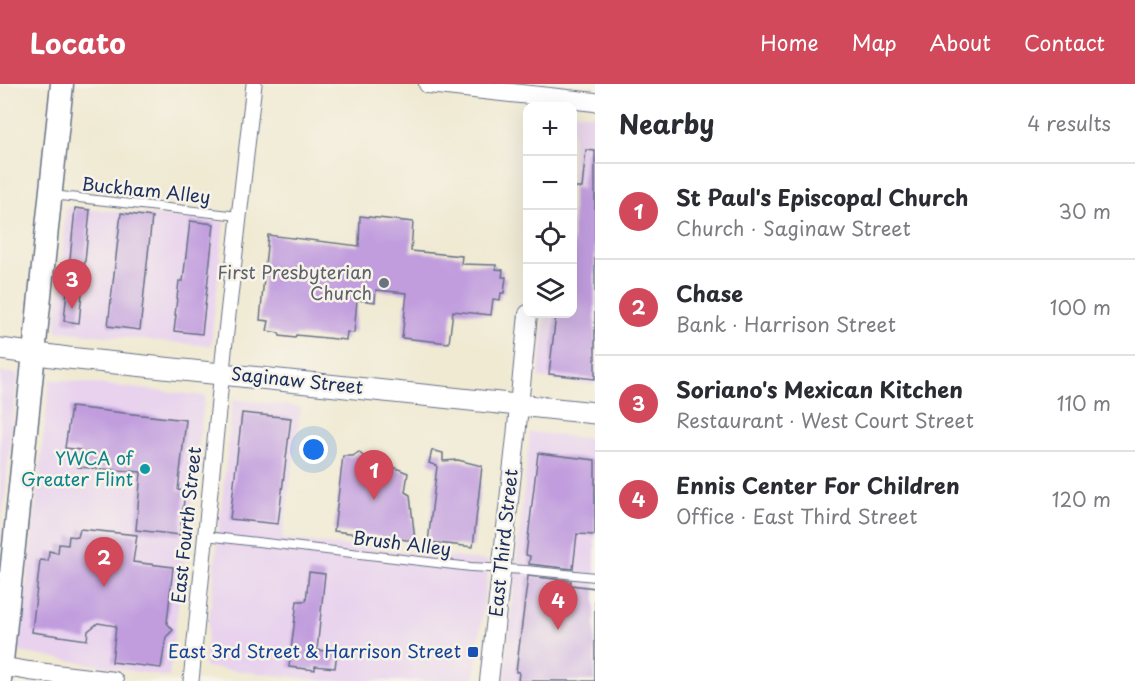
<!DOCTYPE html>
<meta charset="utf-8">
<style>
body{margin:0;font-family:"Playpen Sans",sans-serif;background:#f7f7f7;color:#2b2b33}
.controls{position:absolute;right:18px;top:18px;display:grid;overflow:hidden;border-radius:12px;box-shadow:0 6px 24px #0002}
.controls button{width:54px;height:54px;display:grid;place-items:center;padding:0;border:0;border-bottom:2px solid #e1e1e2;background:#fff;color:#2b2b33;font:30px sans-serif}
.you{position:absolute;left:314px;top:366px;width:21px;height:21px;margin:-15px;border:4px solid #fff;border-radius:50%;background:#1a73e8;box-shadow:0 0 0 9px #1a73e833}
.badge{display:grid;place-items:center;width:39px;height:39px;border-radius:50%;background:#d1495b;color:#fff;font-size:20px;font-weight:700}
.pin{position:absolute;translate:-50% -50px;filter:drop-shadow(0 2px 3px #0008)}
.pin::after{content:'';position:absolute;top:32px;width:21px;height:18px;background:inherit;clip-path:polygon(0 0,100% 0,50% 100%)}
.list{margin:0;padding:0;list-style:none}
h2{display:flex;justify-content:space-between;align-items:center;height:78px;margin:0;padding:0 24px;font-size:26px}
h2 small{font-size:20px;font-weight:400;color:#7c7c81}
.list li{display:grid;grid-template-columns:39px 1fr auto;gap:18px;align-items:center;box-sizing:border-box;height:96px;padding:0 24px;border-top:2px solid #e1e1e2}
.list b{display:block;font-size:22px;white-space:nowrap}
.list p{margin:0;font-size:20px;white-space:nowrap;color:#7c7c81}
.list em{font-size:20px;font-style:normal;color:#7c7c81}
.icon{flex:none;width:33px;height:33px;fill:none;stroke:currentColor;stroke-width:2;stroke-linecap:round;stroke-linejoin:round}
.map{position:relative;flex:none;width:595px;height:597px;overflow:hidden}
header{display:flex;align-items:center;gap:36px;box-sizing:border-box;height:84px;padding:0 30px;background:#d1495b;color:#fff}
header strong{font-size:28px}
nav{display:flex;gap:33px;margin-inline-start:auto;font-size:21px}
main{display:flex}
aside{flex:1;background:#fff}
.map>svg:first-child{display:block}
</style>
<header>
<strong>Locato</strong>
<nav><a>Home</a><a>Map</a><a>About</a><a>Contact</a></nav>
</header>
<main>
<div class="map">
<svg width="595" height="597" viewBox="0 0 595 597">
<rect width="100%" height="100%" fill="#f7f3e8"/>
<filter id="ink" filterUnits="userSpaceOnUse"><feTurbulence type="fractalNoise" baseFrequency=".0167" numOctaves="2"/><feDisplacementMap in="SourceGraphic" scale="12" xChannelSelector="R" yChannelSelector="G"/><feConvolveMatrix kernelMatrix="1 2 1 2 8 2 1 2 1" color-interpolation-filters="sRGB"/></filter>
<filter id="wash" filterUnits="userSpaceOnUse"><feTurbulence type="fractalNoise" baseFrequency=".008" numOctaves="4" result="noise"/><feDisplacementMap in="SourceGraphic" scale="24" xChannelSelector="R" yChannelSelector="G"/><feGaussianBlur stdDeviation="1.35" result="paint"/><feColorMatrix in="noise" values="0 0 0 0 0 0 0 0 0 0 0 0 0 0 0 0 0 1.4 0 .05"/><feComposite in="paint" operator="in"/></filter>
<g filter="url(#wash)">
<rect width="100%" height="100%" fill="#f0ead3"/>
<g fill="#e8d2ee">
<polygon points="573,29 595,31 595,301 539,294 545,230 572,230"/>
<polygon points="66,123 224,138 211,262 56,247"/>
<polygon points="0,288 18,290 0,455"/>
<polygon points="50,295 205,312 169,593 19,568"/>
<polygon points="233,315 301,323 282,455 489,477 474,597 330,597 204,583"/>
<polygon points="530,348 595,355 595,597 504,597"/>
</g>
<g id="blocks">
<g fill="#c19dde">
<polygon points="586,66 595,67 595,295 549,290 556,230 573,230 573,104 582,104"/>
<polygon points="75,124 90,126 79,239 64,237"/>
<polygon points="121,129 152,133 140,246 108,242"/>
<polygon points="360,132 413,138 411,167 462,172 461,180 496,181 496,185 503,186 502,193 506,193 504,209 501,209 500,216 493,215 491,231 453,227 449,259 402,254 407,209 376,206 375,218 357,216 354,249 347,248 346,256 296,251 295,254 280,252 279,249 267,247 269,237 260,236 268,151 359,162"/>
<polygon points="190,137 214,140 202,250 174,247 176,231 175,231 179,197 183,197"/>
<polygon points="71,323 186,336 178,406 185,407 180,451 136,446 141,388 78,383 80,366 65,364"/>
<polygon points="242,329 291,334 278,440 230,435"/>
<polygon points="432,366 443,369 443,377 458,376 482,382 473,463 428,458 437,382 429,379"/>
<polygon points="359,368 365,374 378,376 377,384 391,382 408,389 405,408 410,411 415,457 334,447 343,372 353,372"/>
<polygon points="538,369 595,376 595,451 577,450 573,485 529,480 530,472 526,471"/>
<polygon points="80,445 137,451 133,478 173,483 167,539 173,546 166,553 161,584 112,578 116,542 98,539 88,547 87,556 32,548 40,476 48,477 49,467 58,469 59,460 68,461 69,452 78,453"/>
<polygon points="309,488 325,490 317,566 337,568 335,584 315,582 315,586 289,583 297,517 306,517"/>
<polygon points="528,492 571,497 571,501 595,504 595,597 518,597 519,588 516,588"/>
</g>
</g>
</g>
<g filter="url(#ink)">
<use href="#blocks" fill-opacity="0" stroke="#667087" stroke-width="1.5"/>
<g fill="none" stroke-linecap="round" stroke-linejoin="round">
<defs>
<g id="service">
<polyline points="52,111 239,132"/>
<polyline points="206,452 471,483 526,486 595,493"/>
</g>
<polyline id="minor" points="191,597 225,257 254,0"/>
<g id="tertiary">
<polyline points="428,0 595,18"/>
<polyline points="0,582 29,587 114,597"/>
<polyline points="489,597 516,353 528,230"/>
</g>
<polyline id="secondary" points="0,265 68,274 595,329"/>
<polyline id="primary" points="0,596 62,0"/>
</defs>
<use href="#service" stroke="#667087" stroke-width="10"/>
<use href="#minor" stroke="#667087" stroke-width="17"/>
<use href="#tertiary" stroke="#667087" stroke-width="20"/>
<use href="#secondary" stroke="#667087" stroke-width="23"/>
<use href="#primary" stroke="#667087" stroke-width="25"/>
<use href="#service" stroke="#fff" stroke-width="8"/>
<use href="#minor" stroke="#fff" stroke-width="15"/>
<use href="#tertiary" stroke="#fff" stroke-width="18"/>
<use href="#secondary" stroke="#fff" stroke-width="21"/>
<use href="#primary" stroke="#fff" stroke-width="22"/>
</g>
</g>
<circle fill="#6b7280" stroke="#f7f3e8" stroke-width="2" cx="384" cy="199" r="6"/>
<circle fill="#0f9aa8" stroke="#f7f3e8" stroke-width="2" cx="145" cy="385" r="6"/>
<rect fill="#1a4fb4" stroke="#f7f3e8" stroke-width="2" x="467" y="562" width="12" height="12" rx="3"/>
<g text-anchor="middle" stroke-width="5" stroke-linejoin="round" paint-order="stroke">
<g font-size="18" fill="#1b2f5e" stroke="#f7f3e8">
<text transform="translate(146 107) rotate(6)" y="6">Buckham Alley</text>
<text transform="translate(297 297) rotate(6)" y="6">Saginaw Street</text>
<text transform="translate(187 441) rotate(-84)" y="6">East Fourth Street</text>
<text transform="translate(504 459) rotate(-84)" y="6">East Third Street</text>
<text transform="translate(402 460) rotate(7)" y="6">Brush Alley</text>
</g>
<g font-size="18" fill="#5b616d" stroke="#f7f3e8" text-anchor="end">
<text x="372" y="195">First Presbyterian<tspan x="372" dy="21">Church</tspan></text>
</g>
<g font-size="18" fill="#0d838f" stroke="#f7f3e8" text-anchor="end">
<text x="133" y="381">YWCA of<tspan x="133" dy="21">Greater Flint</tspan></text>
</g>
<g font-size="18" fill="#164399" stroke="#f7f3e8" text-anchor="end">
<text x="461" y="574">East 3rd Street &amp; Harrison Street</text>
</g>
</g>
</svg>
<div class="controls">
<button>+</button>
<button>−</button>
<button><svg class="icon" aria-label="locate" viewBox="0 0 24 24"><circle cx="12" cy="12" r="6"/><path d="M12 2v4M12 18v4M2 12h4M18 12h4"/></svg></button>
<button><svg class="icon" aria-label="layers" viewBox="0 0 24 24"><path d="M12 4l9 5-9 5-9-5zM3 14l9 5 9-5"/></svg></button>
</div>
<div class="you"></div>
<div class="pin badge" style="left:374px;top:416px">1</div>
<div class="pin badge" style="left:104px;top:503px">2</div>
<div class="pin badge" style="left:72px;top:225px">3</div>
<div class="pin badge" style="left:558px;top:546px">4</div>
</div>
<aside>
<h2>Nearby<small>4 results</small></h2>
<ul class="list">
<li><span class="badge">1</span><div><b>St Paul's Episcopal Church</b><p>Church · Saginaw Street</p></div><em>30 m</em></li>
<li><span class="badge">2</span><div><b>Chase</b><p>Bank · Harrison Street</p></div><em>100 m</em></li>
<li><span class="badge">3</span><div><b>Soriano's Mexican Kitchen</b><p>Restaurant · West Court Street</p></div><em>110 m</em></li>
<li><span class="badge">4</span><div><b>Ennis Center For Children</b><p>Office · East Third Street</p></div><em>120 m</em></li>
</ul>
</aside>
</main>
